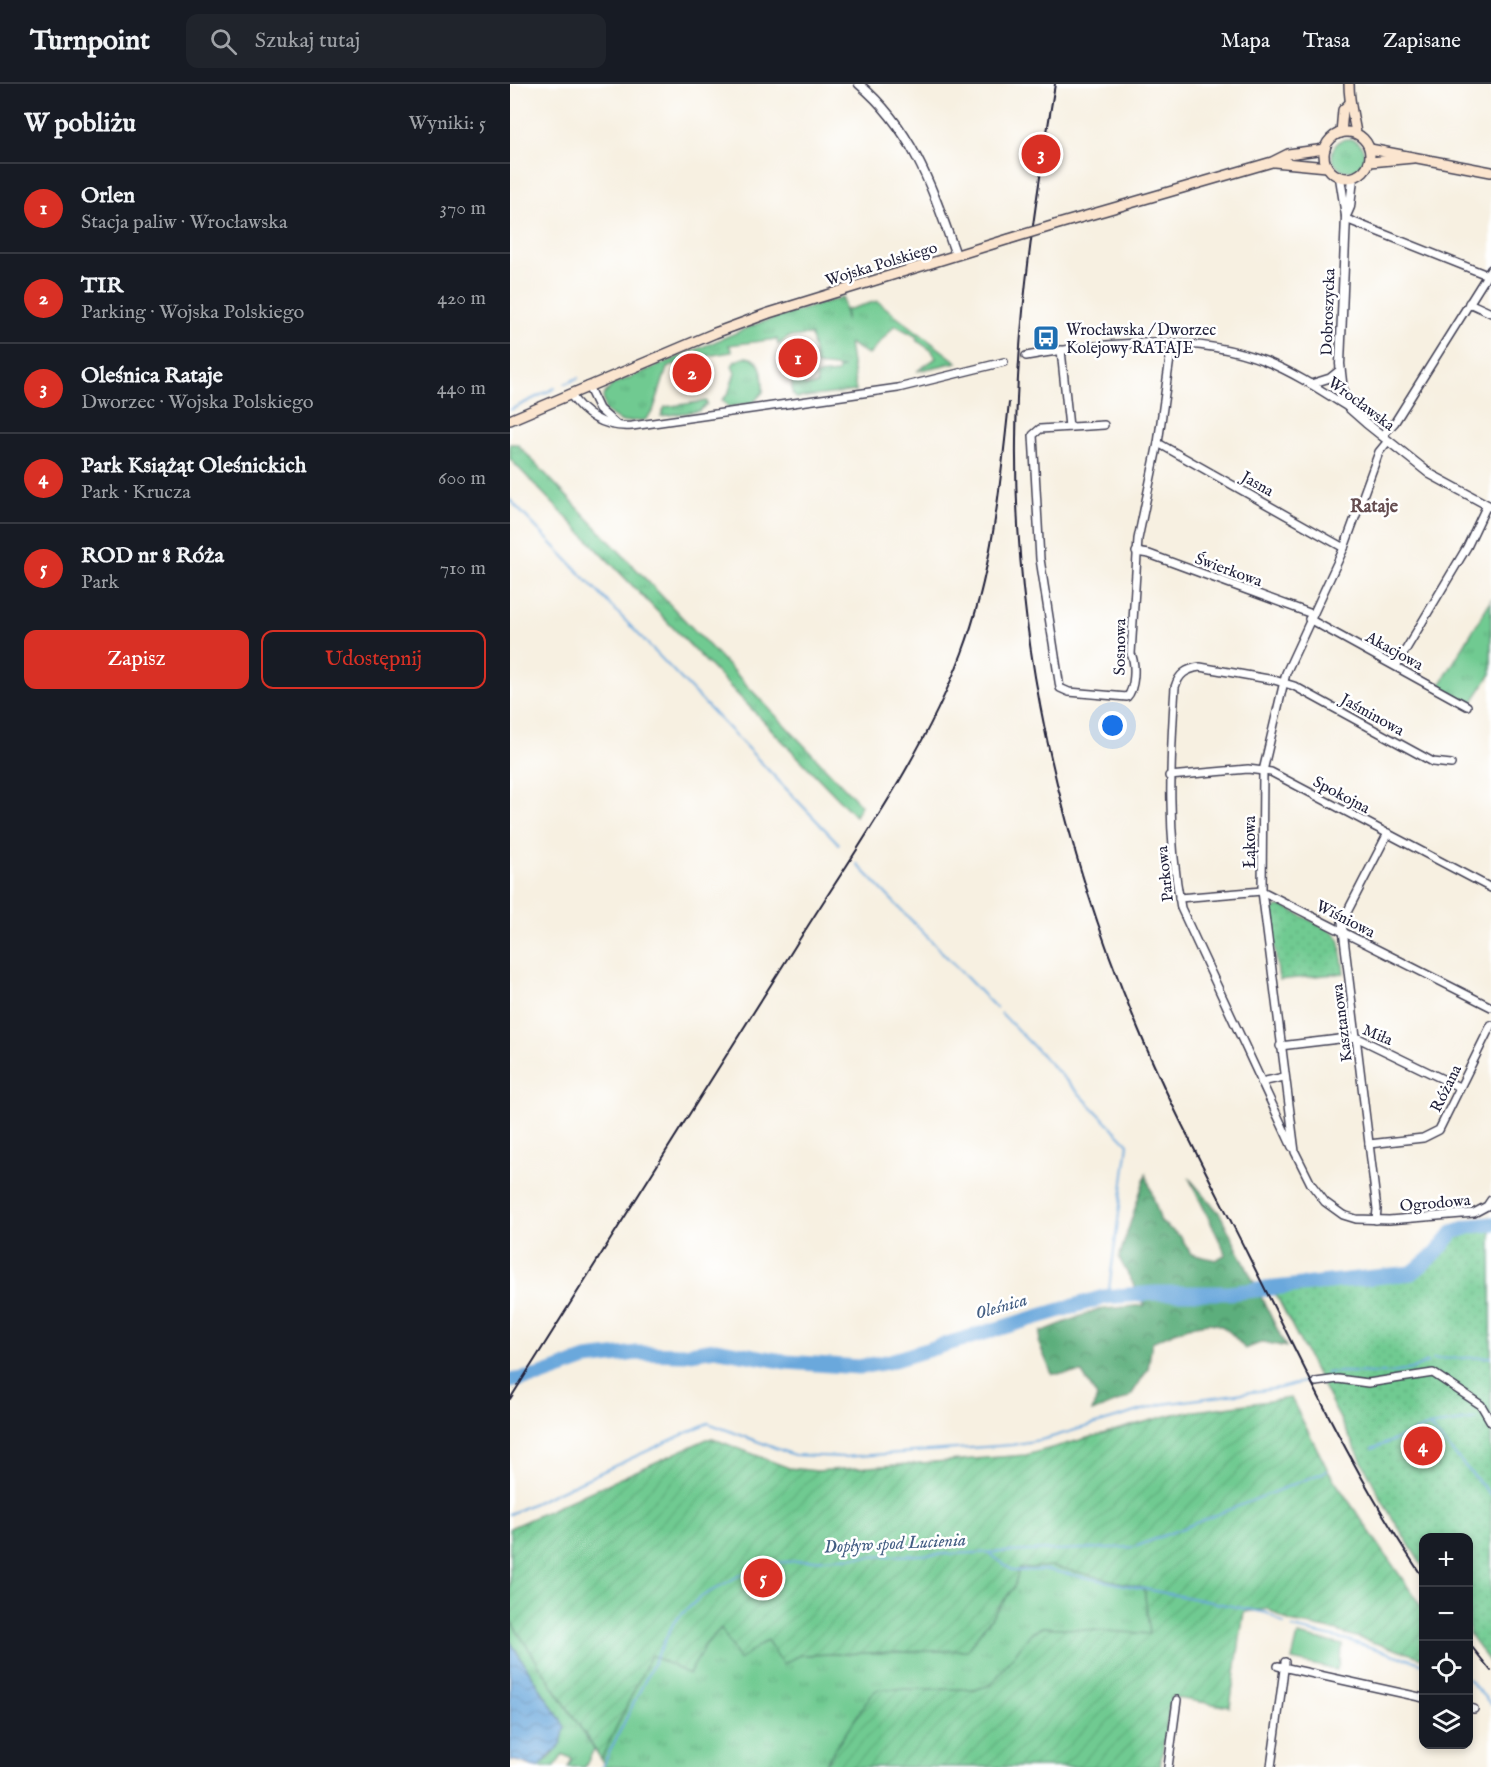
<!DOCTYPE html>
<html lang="pl">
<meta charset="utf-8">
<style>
body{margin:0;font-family:"IM FELL English",serif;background:#20242c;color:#f1f3f6}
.controls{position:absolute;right:18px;bottom:18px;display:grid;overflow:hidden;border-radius:12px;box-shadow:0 3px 9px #0003}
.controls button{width:54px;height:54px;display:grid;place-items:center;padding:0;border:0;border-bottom:2px solid #363941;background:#171b24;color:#f1f3f6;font:30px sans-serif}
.you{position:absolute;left:603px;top:642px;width:21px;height:21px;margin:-15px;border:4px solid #fff;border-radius:50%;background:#1a73e8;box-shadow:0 0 0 9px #1a73e833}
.badge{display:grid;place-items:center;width:39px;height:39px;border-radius:50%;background:#d93025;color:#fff;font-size:20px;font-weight:700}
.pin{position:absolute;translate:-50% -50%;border:3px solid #fff;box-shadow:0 2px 6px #0006}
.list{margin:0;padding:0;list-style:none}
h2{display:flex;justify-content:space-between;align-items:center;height:78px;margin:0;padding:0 24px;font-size:26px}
h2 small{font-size:20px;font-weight:400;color:#9ea1a6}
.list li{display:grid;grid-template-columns:39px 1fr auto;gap:18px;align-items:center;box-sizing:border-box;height:90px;padding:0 24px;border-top:2px solid #363941}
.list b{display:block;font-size:22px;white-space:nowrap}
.list p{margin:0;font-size:20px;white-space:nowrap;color:#9ea1a6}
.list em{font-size:20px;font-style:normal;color:#9ea1a6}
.actions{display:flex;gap:12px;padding:18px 24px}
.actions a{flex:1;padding:14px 0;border:2px solid #d93025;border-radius:12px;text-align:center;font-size:21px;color:#d93025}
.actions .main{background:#d93025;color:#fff}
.icon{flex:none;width:33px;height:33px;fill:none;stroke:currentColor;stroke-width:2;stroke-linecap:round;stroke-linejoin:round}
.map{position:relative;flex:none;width:981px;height:1683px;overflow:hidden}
header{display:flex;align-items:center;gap:36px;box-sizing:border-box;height:84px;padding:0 30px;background:#171b24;border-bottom:2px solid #363941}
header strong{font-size:28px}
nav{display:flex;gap:33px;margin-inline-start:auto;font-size:21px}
.search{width:420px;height:54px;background:#20242c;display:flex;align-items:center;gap:15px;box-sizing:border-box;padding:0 21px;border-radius:12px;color:#9ea1a6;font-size:22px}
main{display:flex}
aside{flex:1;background:#171b24}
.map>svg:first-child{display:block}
</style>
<header>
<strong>Turnpoint</strong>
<div class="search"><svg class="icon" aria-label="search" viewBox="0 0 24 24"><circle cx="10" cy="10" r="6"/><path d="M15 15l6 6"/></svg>Szukaj tutaj</div>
<nav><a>Mapa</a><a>Trasa</a><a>Zapisane</a></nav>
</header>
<main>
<aside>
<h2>W pobliżu<small>Wyniki: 5</small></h2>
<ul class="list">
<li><span class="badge">1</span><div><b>Orlen</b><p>Stacja paliw · Wrocławska</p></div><em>370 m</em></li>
<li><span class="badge">2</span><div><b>TIR</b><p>Parking · Wojska Polskiego</p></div><em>420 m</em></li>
<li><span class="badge">3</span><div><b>Oleśnica Rataje</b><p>Dworzec · Wojska Polskiego</p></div><em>440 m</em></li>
<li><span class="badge">4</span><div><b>Park Książąt Oleśnickich</b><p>Park · Krucza</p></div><em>600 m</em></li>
<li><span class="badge">5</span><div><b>ROD nr 8 Róża</b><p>Park</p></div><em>710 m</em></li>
</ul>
<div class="actions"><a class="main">Zapisz</a><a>Udostępnij</a></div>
</aside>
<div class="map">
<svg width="981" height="1683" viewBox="0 0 981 1683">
<defs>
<pattern id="grass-tufts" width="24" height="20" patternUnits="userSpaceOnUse" patternTransform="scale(1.5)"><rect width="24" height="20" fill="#6fca91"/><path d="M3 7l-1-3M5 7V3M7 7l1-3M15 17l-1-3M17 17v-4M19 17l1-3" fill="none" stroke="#60ad7e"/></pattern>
<pattern id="forest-crowns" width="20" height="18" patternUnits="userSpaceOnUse" patternTransform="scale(1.5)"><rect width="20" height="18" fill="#5bae7b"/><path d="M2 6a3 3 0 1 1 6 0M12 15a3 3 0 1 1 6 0" fill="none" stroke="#4b8d66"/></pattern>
<pattern id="park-dots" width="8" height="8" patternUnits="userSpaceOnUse" patternTransform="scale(1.5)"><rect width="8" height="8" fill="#6fca91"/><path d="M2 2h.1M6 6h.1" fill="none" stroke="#60ad7e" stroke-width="1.8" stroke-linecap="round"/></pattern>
<pattern id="garden-furrows" width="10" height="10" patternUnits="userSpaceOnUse" patternTransform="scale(1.5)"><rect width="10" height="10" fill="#6fca91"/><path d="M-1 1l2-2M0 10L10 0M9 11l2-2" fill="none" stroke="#60ad7e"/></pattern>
<pattern id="water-waves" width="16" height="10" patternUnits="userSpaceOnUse" patternTransform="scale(1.5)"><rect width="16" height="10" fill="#6ba8dc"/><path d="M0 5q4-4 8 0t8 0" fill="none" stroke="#5888b4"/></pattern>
</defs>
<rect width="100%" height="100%" fill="#fff"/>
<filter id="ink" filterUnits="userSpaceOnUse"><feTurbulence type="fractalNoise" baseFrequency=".0167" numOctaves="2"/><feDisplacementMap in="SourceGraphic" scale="12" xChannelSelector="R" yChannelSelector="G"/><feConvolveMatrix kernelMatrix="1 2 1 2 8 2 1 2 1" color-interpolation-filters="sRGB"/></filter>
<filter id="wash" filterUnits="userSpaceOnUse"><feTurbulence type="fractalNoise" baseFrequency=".008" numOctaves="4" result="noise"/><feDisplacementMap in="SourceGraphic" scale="24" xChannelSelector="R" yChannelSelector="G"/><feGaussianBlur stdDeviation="1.35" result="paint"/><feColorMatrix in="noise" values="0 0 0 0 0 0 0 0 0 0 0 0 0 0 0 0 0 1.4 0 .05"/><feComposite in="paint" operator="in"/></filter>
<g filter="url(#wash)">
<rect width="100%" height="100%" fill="#f7f0e1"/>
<g fill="url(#grass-tufts)" stroke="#487666" stroke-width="1.5">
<circle cx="838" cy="71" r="16"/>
<polygon points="333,213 336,237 336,226 367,217 447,278 407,287 426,274 422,267 406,256 407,253 385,241 359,271 339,259 346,307 286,314 282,309 282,291 291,292 295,302 307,301 306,291 328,289 328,285 334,284 306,281 301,251 279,253 268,261 267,255 219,261 222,268 178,275 157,284 143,327 135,336 112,338 95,327 93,312 102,301 249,239"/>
<path d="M236 273C254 275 253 293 253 308L243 319 219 323 212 316 218 310 225 289 222 282 225 277Z"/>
<polygon points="196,317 197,320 189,327 151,332 155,323"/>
<polygon points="0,360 7,360 351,721 345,732 0,375"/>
<polygon points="981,516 981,590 960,622 929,603"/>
<path d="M542 1482 634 1504 640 1550 532 1543C511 1555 495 1595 478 1602 469 1606 460 1605 450 1605L320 1677 313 1683H266L262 1678 256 1683H95L91 1675 141 1571 179 1590 196 1560 211 1544 257 1555 273 1580 290 1571 457 1566 504 1503 509 1485Z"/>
<polygon points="0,1536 84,1665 75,1683 58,1683 62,1675 53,1670 45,1683 28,1683 42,1672 55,1643 0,1557"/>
</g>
<path fill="url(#forest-crowns)" stroke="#3e685b" stroke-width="1.5" d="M636 1090 651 1138 671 1153 681 1170 706 1176 716 1170 679 1094 710 1130 776 1263 753 1258 735 1265C727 1256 718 1243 706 1240 688 1236 658 1251 642 1258L638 1285 620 1313 582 1328 587 1313 572 1289 542 1290 529 1260 531 1248 586 1226 635 1221 609 1174Z"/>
<g fill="url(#park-dots)" stroke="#487666" stroke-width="1.5">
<polygon points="767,823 775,823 825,849 830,858 834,889 769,896 760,830"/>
<polygon points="981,1145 981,1580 959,1550 958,1454 914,1454 913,1483 875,1422 765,1209 905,1192 949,1151"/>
</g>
<polygon fill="url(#garden-furrows)" stroke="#487666" stroke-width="1.5" points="781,1314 820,1390 913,1525 913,1574 827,1547 780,1538 758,1525 734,1528 720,1623 661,1613 650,1683 313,1683 361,1611 368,1605 467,1605 481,1601 521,1549 532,1543 640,1550 634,1504 542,1482 509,1485 504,1503 457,1566 290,1571 273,1580 257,1556 229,1576 211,1544 196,1560 179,1590 141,1571 91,1675 0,1536 0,1444 197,1355 204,1355 279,1384 307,1387 516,1371 664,1330"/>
<polygon fill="#6fca91" stroke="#487666" stroke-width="1.5" points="788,1551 833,1561 827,1586 782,1576"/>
<path fill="url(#water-waves)" stroke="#46658c" stroke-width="1.5" d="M0 1557 55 1643 51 1660 29 1683C19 1683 9 1675 0 1677Z"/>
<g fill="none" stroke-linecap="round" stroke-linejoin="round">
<g stroke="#6ba8dc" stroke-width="2">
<polyline points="55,300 68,294"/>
<polyline points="0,326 45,304"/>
<polyline points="0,416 329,760"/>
<polyline points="347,780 486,924"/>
<polyline points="491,929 618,1060 598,1213"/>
<polyline points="923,1275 981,1273"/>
<path d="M816 1289C854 1284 879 1298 918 1278"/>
<polyline points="919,1342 981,1411"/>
<polyline points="862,1365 919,1342 968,1335"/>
<polyline points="0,1430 198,1339 284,1371 334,1373 502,1361 535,1355 653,1320 770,1304 797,1297"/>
<polyline points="479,1469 503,1487 538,1486 757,1529 774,1540"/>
<polyline points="782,1544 837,1556 914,1580"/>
<polyline points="958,1595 981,1620"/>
<polyline points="92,1683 164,1538 189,1514 250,1480 326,1474 625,1463 817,1387"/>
</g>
<polyline stroke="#6ba8dc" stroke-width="15" points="0,1297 29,1292 76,1275 127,1269 174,1270 205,1265 277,1278 349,1283 377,1278 594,1213 645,1209 718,1209 902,1189 927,1168 943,1148 962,1142 981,1140"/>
</g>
</g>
<g filter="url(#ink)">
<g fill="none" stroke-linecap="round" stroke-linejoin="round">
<defs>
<g id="minor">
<polyline points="836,135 977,191"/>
<polyline points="959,219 981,229"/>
<polyline points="551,266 559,343"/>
<path d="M516 272C591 259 683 248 755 277 785 289 812 307 839 324"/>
<polyline points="801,300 820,294 830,286"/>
<polyline points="78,302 89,325 107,341"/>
<path d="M60 310C75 332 95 344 122 342L388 304 494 278"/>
<path d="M594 341 530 345 523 351 530 475 550 604 559 608 617 613C625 605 626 580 621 570L628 455 648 359 662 260"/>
<polyline points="872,352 885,338 981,185"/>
<polyline points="878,357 869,368 834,464 776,589 753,687 752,807 785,1068 801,1100 815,1118 833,1131 846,1135 879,1136 964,1129 977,1122 981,1116"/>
<polyline points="648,359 834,464"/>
<polyline points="626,468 639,470 802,530"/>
<polyline points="799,535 957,622"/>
<polyline points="886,582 957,463 977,421"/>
<polyline points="659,692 738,685 761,688 981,804"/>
<polyline points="669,814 752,807 981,923"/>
<polyline points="770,962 846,953 949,1003"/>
<polyline points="751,998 774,993"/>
<polyline points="859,1060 913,1054 929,1046 981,941"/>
<path d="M782 1063 671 824C657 751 660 677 665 603 669 590 676 585 690 583L764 596 784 602 923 678 941 680"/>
<polyline points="866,1136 867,1125 832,838 878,749"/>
<polyline points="806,1298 828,1295 858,1299 923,1289 971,1321 981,1338"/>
<polyline points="768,1582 914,1614"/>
<polyline points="958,1624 964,1625"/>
<polyline points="658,1683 667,1616"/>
<polyline points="761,1683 775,1578"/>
</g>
<g id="tertiary">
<path d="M349 0C404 46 423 107 446 171"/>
<polyline points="830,94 836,132 830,280 834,315 839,324 856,339 920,390 981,423"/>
<polyline points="836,132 840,123 843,94"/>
</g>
<g id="secondary">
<path d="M839 0C839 18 843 31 846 49"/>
<circle cx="837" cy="71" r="23"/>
<polyline points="831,49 833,26 839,20"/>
<polyline points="860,65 981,88"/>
<polyline points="764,78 817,83"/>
<polyline points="860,78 903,74"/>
<polyline points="545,141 762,78 778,70 815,65"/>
<polyline points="0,336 205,249 259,229 499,155"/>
</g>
</defs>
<use href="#minor" stroke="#424154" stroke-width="10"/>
<use href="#tertiary" stroke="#424154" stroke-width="11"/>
<use href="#secondary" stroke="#424154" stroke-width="12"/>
<use href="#minor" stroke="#fff" stroke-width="7"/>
<use href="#tertiary" stroke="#fff" stroke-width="8"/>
<use href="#secondary" stroke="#fbe5cf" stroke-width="9"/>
<g stroke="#22223b" stroke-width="2">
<path d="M545 0C525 118 507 236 506 356 504 554 549 754 625 937 658 1018 700 1095 739 1173 794 1282 845 1394 914 1495"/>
<path d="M0 1315C94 1165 189 1015 284 864 343 769 412 675 452 569 482 489 490 404 499 319"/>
<polyline points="958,1558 981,1587"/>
</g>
<defs>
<polyline id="secondary-bridge" points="499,155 545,141"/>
</defs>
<use href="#secondary-bridge" stroke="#424154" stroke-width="12" stroke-linecap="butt"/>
<use href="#secondary-bridge" stroke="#fbe5cf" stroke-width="9"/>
</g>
</g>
<defs>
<symbol id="bus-square" viewBox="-11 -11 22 22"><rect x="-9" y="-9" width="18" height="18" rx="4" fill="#1f6fb2" stroke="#fff"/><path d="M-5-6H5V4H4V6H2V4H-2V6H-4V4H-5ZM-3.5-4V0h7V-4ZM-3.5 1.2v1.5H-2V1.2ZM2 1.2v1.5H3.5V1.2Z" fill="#fff"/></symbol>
</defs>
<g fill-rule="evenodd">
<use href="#bus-square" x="521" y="239" width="30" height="30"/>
</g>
<g text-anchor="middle" stroke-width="5" stroke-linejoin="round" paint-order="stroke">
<g font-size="16" fill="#22223b" stroke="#fff">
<text transform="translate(371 179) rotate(-17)" y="6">Wojska Polskiego</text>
<text transform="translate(817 228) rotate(-88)" y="6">Dobroszycka</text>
<text transform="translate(852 319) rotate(37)" y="6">Wrocławska</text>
<text transform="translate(748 399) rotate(30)" y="6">Jasna</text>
<text transform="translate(719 485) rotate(20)" y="6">Świerkowa</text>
<text transform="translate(609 563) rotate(-89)" y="6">Sosnowa</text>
<text transform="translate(885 566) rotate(29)" y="6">Akacjowa</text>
<text transform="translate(863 630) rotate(29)" y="6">Jaśminowa</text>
<text transform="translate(832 710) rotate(28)" y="6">Spokojna</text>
<text transform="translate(739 758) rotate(-90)" y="6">Łąkowa</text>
<text transform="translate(654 790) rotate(-96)" y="6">Parkowa</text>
<text transform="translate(836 834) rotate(27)" y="6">Wiśniowa</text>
<text transform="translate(831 939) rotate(-97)" y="6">Kasztanowa</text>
<text transform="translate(868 950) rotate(23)" y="6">Miła</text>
<text transform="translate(935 1004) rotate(-64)" y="6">Różana</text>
<text transform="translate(925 1118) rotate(-5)" y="6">Ogrodowa</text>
</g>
<g font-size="16" fill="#22223b" stroke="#fff" text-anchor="start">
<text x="556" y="251">Wrocławska / Dworzec<tspan x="556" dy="18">Kolejowy RATAJE</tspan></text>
</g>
<g font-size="18" font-weight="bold" fill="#654d50" stroke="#fff">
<text x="864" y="428">Rataje</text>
</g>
<g font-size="18" font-style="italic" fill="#435e83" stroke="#fff">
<text transform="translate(491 1222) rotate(-16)" y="6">Oleśnica</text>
<text transform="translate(385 1459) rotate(-3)" y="6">Dopływ spod Lucienia</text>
</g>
</g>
</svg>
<div class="controls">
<button>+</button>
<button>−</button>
<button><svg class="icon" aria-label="locate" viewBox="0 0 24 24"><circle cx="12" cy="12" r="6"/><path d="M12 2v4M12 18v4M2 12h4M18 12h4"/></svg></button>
<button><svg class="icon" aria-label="layers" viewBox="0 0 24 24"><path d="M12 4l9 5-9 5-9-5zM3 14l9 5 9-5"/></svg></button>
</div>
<div class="you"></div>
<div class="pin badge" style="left:288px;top:274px">1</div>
<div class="pin badge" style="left:182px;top:289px">2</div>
<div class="pin badge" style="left:531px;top:70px">3</div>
<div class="pin badge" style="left:913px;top:1362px">4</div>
<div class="pin badge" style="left:253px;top:1494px">5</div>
</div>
</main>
